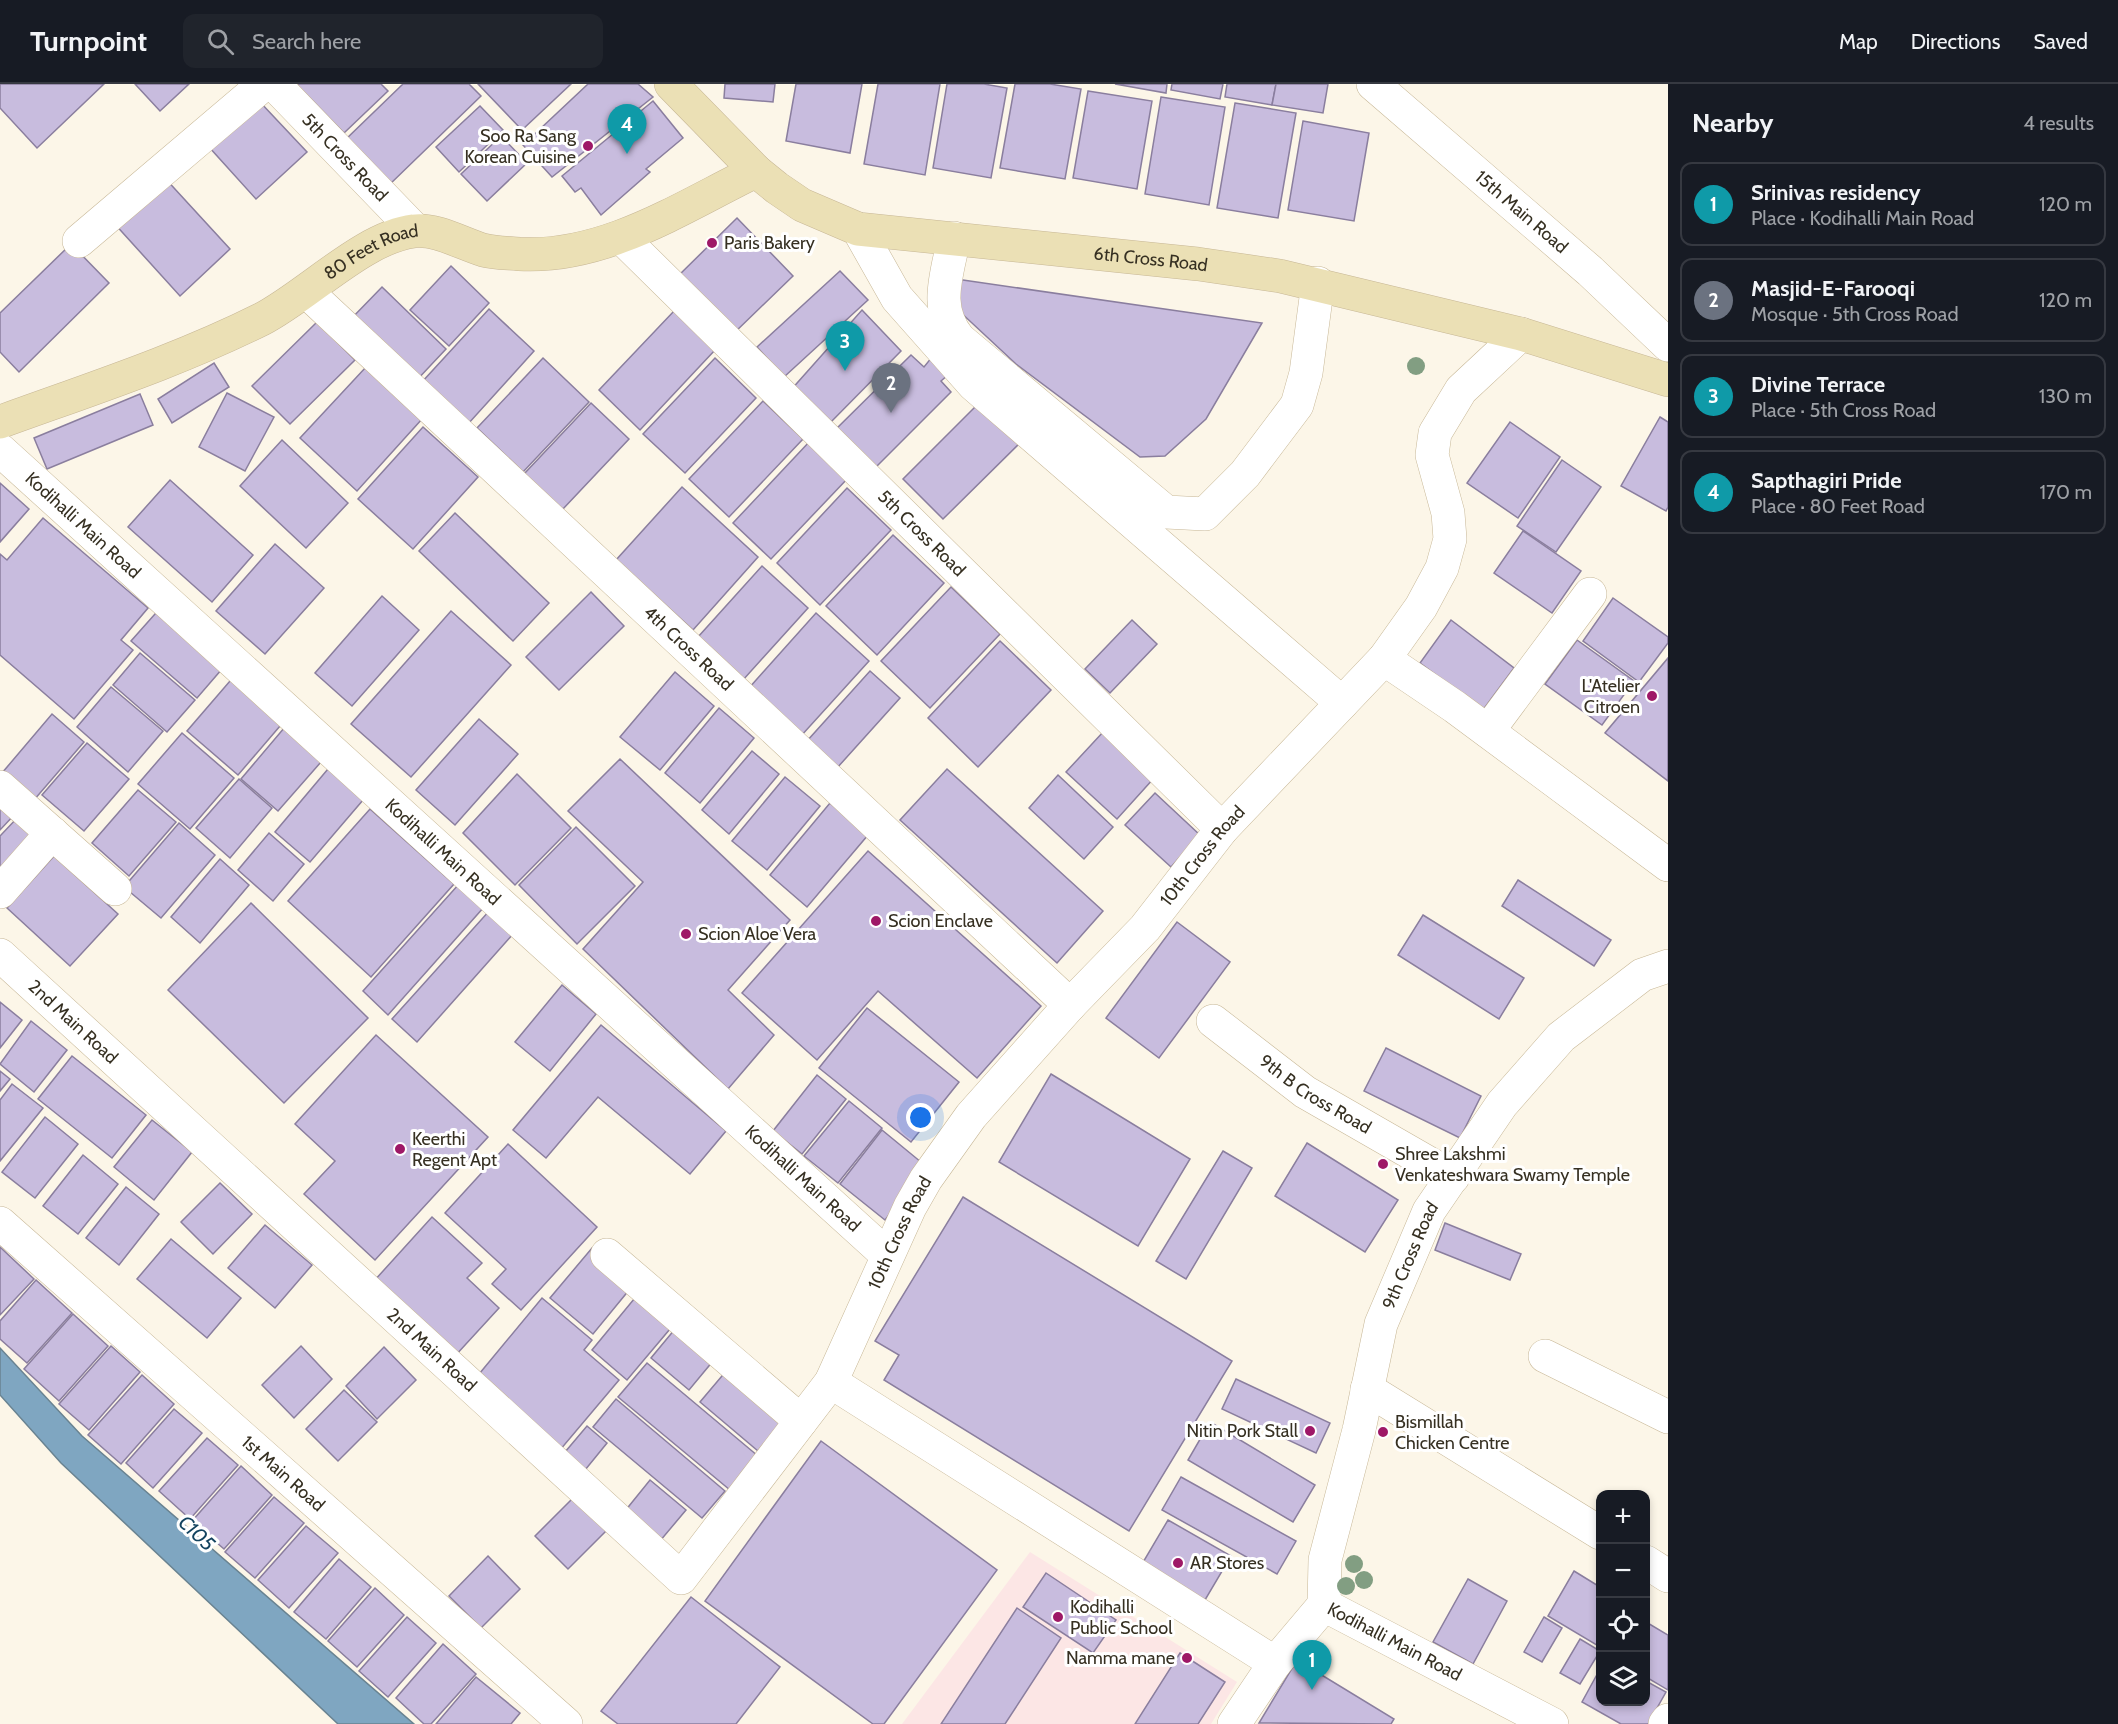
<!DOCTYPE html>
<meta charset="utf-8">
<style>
body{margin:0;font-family:Cabin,sans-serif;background:#20242c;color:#f1f3f6}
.controls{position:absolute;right:18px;bottom:18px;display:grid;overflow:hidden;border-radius:12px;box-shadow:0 3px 9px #0003}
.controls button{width:54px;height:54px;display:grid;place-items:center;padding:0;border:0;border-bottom:2px solid #363941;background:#171b24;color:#f1f3f6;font:30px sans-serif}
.you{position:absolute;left:921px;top:1034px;width:21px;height:21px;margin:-15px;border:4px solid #fff;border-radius:50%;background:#1a73e8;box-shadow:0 0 0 9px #1a73e833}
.badge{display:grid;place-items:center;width:39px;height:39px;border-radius:50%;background:#0b8043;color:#fff;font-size:20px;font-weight:700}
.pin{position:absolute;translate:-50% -50px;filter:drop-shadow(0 2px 3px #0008)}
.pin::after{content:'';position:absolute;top:32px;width:21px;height:18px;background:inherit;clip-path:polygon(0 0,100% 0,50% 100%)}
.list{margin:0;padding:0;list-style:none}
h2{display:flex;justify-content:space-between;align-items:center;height:78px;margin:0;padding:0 24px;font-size:26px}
h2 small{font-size:20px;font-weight:400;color:#9ea1a6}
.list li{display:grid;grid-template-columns:39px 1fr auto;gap:18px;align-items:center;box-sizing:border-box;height:84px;margin:0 12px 12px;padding:0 12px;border:2px solid #363941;border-radius:12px}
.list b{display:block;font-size:22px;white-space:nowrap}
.list p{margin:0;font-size:20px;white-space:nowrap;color:#9ea1a6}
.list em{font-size:20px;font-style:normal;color:#9ea1a6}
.icon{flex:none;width:33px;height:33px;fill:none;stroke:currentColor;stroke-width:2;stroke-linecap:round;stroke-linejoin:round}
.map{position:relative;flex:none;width:1668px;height:1640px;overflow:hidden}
header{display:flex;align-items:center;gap:36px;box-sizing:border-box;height:84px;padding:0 30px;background:#171b24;border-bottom:2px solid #363941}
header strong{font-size:28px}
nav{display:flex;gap:33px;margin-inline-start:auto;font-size:21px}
.search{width:420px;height:54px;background:#20242c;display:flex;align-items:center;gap:15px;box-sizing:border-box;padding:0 21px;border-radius:12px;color:#9ea1a6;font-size:22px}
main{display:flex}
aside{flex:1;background:#171b24}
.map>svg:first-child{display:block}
</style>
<header>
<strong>Turnpoint</strong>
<div class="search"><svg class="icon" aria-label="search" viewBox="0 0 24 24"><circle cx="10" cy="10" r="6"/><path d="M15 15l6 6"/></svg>Search here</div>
<nav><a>Map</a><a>Directions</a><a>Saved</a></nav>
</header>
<main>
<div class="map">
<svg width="1668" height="1640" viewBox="0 0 1668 1640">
<rect width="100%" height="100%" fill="#fcf6e8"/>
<polygon fill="#fce6e5" points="1030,1468 1237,1598 1211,1640 902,1640"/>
<polygon fill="#7fa6c1" stroke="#698391" stroke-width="1.5" points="0,1264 82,1352 414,1640 338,1640 61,1379 0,1311"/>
<g fill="#c8bcde" stroke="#8a7e9e" stroke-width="1.5">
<polygon points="0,0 104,0 37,64 0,24"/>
<polygon points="135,0 189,0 160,27"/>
<polygon points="296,0 381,0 388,7 344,49"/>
<polygon points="403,0 469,0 481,12 387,103 344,57"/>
<polygon points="478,0 571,0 522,46"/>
<polygon points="588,0 638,0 653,13 552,93 523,61"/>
<polygon points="725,0 775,0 773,18 724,14"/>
<polygon points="796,0 862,0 850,69 786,57"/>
<polygon points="878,0 940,0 925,91 864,80"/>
<polygon points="947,0 984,0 1007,4 991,94 933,84"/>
<polygon points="1015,0 1050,0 1081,5 1065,95 1000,84"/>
<polygon points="1115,0 1167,0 1166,9"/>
<polygon points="1172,0 1223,0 1220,15 1171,6"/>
<polygon points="1227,0 1276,0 1272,21 1225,13"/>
<polygon points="1276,0 1328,0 1323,29 1272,21"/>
<polygon points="1088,7 1152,17 1137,105 1073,94"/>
<polygon points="1161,13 1225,23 1209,121 1145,110"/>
<polygon points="259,17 307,68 256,115 209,63"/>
<polygon points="653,17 683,54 646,85 650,88 601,131 581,104 575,108 562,92"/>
<polygon points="1235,19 1296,29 1278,134 1217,124"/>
<polygon points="480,22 503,46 459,88 436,63"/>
<polygon points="1303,37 1369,49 1354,137 1288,126"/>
<polygon points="501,52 527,79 487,117 461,90"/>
<polygon points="163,92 230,165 180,212 113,138"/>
<polygon points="737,134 793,192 731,252 675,195"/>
<polygon points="71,160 109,199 19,288 0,268 0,229"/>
<polygon points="451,182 489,219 449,262 410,226"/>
<polygon points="840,187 868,216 784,293 757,263"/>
<polygon points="956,195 1262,239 1206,335 1165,372 1140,373 1016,280 958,226"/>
<polygon points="382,203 446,265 415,298 350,236"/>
<polygon points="489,225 534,267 468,340 422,298"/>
<polygon points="862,226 901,267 828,341 790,307"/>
<polygon points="674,227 715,266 640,346 599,306"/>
<polygon points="317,238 355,276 290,340 252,302"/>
<polygon points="911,271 924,283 932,273 949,290 941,297 951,308 872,387 831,350"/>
<polygon points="543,274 589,318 523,388 477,344"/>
<polygon points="715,274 756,314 685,389 643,350"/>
<polygon points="214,279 229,303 172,339 158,315"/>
<polygon points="366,283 422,335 357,407 300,354"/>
<polygon points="227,309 274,333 245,387 199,363"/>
<polygon points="140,310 153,341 47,385 34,354"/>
<polygon points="984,314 1024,355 943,435 903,395"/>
<polygon points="763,317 803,355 729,433 689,395"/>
<polygon points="591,319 629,355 562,426 524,390"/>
<polygon points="1660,333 1668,338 1668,423 1666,427 1621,402"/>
<polygon points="1510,338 1560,373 1518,434 1467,399"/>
<polygon points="423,343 478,393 413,465 358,415"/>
<polygon points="282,356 348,419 306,464 240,402"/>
<polygon points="810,357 848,394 771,475 733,439"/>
<polygon points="1562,376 1601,403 1556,468 1517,442"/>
<polygon points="170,396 253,471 212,518 128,443"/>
<polygon points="0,399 29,425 0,458"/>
<polygon points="682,403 758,473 693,546 616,476"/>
<polygon points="847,404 891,446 820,521 777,479"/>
<polygon points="455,429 549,519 513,557 419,467"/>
<polygon points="43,434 148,524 121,556 133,566 74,635 0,571 0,470 7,476"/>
<polygon points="1523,447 1581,487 1552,529 1494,489"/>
<polygon points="893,451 944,499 877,571 826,522"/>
<polygon points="275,460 324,504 265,570 216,527"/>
<polygon points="762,482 808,524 743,596 698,553"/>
<polygon points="951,503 1000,550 930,624 881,577"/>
<polygon points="591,508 624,542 559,606 526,573"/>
<polygon points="382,512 419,546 352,622 315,589"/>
<polygon points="1613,514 1668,553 1668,559 1639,598 1583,557"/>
<polygon points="163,521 228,578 197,614 131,557"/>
<polygon points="451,527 511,581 411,693 351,640"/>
<polygon points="816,529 869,577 801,652 749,604"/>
<polygon points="1132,536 1157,560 1110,609 1085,585"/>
<polygon points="1451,536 1514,584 1483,626 1420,579"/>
<polygon points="1577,556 1634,597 1602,641 1545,600"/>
<polygon points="1000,557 1051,606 978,683 928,634"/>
<polygon points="140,569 195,616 167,648 113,601"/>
<polygon points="1668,574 1668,697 1605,649"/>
<polygon points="870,587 900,614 837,684 807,657"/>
<polygon points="675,588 714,622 660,686 620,653"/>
<polygon points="236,590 286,635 238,691 187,647"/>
<polygon points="111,603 163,647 128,688 77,643"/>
<polygon points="719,624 754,654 700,719 665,689"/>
<polygon points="52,630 84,658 34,716 2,689"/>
<polygon points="479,635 518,670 455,741 416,706"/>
<polygon points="290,637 328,670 278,727 241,695"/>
<polygon points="1104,647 1154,694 1117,735 1066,688"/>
<polygon points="182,649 234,694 190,745 138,700"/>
<polygon points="87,659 129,695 84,747 42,711"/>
<polygon points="752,667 779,690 729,750 702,726"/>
<polygon points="620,675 790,836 728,906 774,951 728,1005 583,865 643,798 568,727"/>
<polygon points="333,679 369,709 310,778 275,748"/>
<polygon points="947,685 1103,827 1057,879 900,736"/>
<polygon points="517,690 571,744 515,801 463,749"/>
<polygon points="1058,691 1113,743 1084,775 1029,724"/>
<polygon points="785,693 820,722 767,786 732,757"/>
<polygon points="239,695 272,724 230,774 196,744"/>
<polygon points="138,706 176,738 129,792 92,759"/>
<polygon points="1155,709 1200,751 1171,783 1125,741"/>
<polygon points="0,718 14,731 0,746"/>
<polygon points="830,719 868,751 807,823 770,791"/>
<polygon points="370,725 454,800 371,893 288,817"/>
<polygon points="18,733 39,753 0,795 0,752"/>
<polygon points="179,739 215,771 161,834 124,803"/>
<polygon points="576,743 635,802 577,860 519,801"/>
<polygon points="269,749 304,780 273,817 238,786"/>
<polygon points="868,767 1041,922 977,994 878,907 817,976 742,909"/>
<polygon points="54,772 118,830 70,882 7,824"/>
<polygon points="220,775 249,801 200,859 171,833"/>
<polygon points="1518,796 1611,856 1594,882 1502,822"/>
<polygon points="459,800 484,823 388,931 363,907"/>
<polygon points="251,819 368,934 284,1019 168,906"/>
<polygon points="490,826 514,849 417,958 392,935"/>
<polygon points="1423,831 1524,894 1499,935 1398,871"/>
<polygon points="1177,838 1230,878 1159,974 1106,934"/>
<polygon points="562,901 596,930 550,987 515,958"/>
<polygon points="0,918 22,936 0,964"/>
<polygon points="867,924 959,998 911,1058 819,984"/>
<polygon points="31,937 67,966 34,1008 0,980"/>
<polygon points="601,941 726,1047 690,1090 598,1013 546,1074 513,1046"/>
<polygon points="376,951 488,1053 375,1176 304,1110 335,1077 295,1040"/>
<polygon points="1386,964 1481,1012 1460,1054 1364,1007"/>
<polygon points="72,972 146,1031 112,1074 38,1015"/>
<polygon points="0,987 10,995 0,1007"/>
<polygon points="1051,990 1190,1075 1138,1162 999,1078"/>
<polygon points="817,991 846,1015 802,1070 773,1047"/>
<polygon points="12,1000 43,1024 0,1077 0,1016"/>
<polygon points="849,1017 882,1044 838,1099 804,1072"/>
<polygon points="45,1033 78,1060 35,1114 2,1088"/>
<polygon points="152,1036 192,1068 154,1116 114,1083"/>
<polygon points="882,1046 927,1083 885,1136 840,1100"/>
<polygon points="1307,1059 1398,1116 1365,1168 1275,1112"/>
<polygon points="508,1060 597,1143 521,1226 492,1200 506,1185 445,1129"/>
<polygon points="1223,1067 1252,1084 1186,1195 1156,1177"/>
<polygon points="83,1071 118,1100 78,1150 43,1122"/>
<polygon points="220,1099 252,1130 213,1170 181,1138"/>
<polygon points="126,1103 159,1130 119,1181 86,1154"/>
<polygon points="963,1113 1232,1277 1129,1447 884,1296 899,1271 875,1257"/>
<polygon points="432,1133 482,1179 467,1194 499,1224 455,1272 374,1197"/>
<polygon points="1445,1139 1521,1170 1510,1196 1435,1166"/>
<polygon points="265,1141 312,1181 275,1224 228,1184"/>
<polygon points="171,1155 241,1214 207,1254 137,1195"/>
<polygon points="0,1163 34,1195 0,1231"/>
<polygon points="592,1164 634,1200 593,1250 550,1214"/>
<polygon points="36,1196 72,1229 27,1279 0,1255 0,1237"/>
<polygon points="639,1209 675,1239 627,1296 592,1266"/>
<polygon points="542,1214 592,1256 584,1266 619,1296 560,1366 475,1295"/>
<polygon points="73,1230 108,1262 59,1317 24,1285"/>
<polygon points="675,1245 713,1277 689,1306 651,1274"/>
<polygon points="111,1262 140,1288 89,1346 59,1320"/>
<polygon points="301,1262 332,1295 294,1334 262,1301"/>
<polygon points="384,1263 416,1296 377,1335 346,1302"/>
<polygon points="647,1279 758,1372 730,1406 618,1313"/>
<polygon points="727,1286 786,1335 758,1367 700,1318"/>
<polygon points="142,1291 174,1320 121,1380 88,1351"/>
<polygon points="1236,1295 1330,1339 1316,1369 1222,1325"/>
<polygon points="344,1306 377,1338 338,1377 306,1345"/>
<polygon points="616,1315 725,1407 702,1434 593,1343"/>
<polygon points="174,1325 202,1349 153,1404 126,1379"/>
<polygon points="1210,1338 1315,1401 1293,1438 1188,1376"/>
<polygon points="587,1342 607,1359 581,1391 560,1374"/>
<polygon points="207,1354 238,1381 190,1435 159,1407"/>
<polygon points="821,1357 997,1486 884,1640 873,1640 705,1517"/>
<polygon points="241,1382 272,1411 224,1465 192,1437"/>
<polygon points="1181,1393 1296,1457 1277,1490 1162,1426"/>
<polygon points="650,1396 686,1426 660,1457 625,1427"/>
<polygon points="274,1413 304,1439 255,1494 225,1468"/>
<polygon points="574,1413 607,1446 568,1485 535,1452"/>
<polygon points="1168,1436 1231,1472 1205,1516 1142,1480"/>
<polygon points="306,1442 338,1469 289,1524 258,1496"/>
<polygon points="488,1472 520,1505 481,1544 449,1512"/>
<polygon points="339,1475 371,1503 326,1555 294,1528"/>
<polygon points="1574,1487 1600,1503 1600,1563 1548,1532"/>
<polygon points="1046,1489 1116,1536 1093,1569 1023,1523"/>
<polygon points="1468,1495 1507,1517 1473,1580 1433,1558"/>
<polygon points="375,1504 404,1531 357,1583 328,1557"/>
<polygon points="691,1513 780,1583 736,1640 618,1640 601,1627"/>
<polygon points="1017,1524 1061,1554 1005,1640 941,1640"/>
<polygon points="407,1533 436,1559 388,1613 359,1587"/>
<polygon points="1544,1533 1562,1544 1542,1578 1524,1568"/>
<polygon points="1646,1538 1668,1551 1668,1606 1646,1593"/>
<polygon points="1580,1555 1600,1567 1580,1600 1560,1589"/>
<polygon points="443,1560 476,1590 431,1640 424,1640 396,1614"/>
<polygon points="1180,1569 1225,1598 1198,1640 1135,1640"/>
<polygon points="1297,1576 1394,1635 1391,1640 1259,1639"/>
<polygon points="1600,1585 1600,1618 1646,1618 1646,1597 1666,1608 1648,1640 1621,1640 1582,1618"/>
<polygon points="476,1593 520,1629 511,1640 436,1640"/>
</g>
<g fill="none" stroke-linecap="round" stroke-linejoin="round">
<defs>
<g id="street">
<path id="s1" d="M274 0 415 146"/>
<path id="s2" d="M1373 0 1590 187 1668 261"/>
<polyline points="858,145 897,214 974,301 1342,619"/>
<path id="s3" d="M621 153 1222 745"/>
<path d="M954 154C947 192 933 223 959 255L1166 428 1205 430 1245 390 1297 321 1306 289 1318 199"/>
<polyline points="79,157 264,0"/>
<path id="s4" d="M307 208 1070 921"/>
<path id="s5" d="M0 366 887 1171"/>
<polyline points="1384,575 1455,623 1668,781"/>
<polyline points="1488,647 1590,510"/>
<polyline points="0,703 115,805"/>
<polyline points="0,808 52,749"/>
<path id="s6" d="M0 871 681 1494 831 1298 910 1123 926 1095 971 1032 1070 921 1145 844 1222 745 1384 575 1421 523 1442 484 1450 455 1448 429 1432 371 1435 349 1461 306 1521 250"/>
<path id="s7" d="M1213 937 1305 1008 1453 1093"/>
<path id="s8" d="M0 1139 566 1640"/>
<polyline points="607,1171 801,1337"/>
<polyline points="1545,1272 1668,1333"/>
<path id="s9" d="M831 1298 1275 1579 1324 1521 1552 1640"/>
<polyline points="1367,1305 1600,1449"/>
<polyline points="1646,1478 1668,1492"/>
<path id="s10" d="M1324 1521 1325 1476 1359 1346 1381 1240 1429 1127 1502 1020 1561 953 1642 891 1668 882"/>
<polyline points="1234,1640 1275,1579"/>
<polyline points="1665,1640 1668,1636"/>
</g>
<g id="secondary">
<path id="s11" d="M671 0 756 87 777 104 802 121 858 145 1198 180 1280 192 1521 250 1668 296"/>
<path id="s12" d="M0 338C88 306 178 277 262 235 308 211 364 153 414 147 435 144 463 160 483 166 494 169 508 169 519 170 605 175 682 123 756 87"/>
</g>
</defs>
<use href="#street" stroke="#c7b796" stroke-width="34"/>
<use href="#secondary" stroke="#c7b796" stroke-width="34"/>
<use href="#street" stroke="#fff" stroke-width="33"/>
<use href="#secondary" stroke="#ebe0b5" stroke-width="33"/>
</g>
<g fill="#829e82">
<circle cx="1416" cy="282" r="9"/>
<circle cx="1354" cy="1480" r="9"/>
<circle cx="1364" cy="1496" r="9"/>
<circle cx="1346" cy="1502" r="9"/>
</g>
<g fill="#9e1867" stroke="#fff" stroke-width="2">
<circle cx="588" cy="62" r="6"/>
<circle cx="712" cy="159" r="6"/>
<circle cx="1652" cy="612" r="6"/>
<circle cx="876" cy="837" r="6"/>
<circle cx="686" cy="850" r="6"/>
<circle cx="400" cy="1065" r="6"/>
<circle cx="1383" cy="1080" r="6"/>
<circle cx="1310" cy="1347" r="6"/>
<circle cx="1383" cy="1348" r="6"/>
<circle cx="1178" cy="1479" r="6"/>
<circle cx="1058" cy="1533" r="6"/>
<circle cx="1187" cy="1574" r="6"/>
</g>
<g text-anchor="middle" stroke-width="6" stroke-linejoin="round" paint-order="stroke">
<g font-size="18" fill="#363022" stroke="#fff" text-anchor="start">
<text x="576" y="58" text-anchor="end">Soo Ra Sang<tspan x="576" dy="21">Korean Cuisine</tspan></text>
<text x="724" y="165">Paris Bakery</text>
<text x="1640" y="608" text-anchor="end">L'Atelier<tspan x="1640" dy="21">Citroen</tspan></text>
<text x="888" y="843">Scion Enclave</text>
<text x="698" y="856">Scion Aloe Vera</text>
<text x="412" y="1061">Keerthi<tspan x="412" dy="21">Regent Apt</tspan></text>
<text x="1395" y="1076">Shree Lakshmi<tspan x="1395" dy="21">Venkateshwara Swamy Temple</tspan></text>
<text x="1395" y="1344">Bismillah<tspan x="1395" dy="21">Chicken Centre</tspan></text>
<text x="1298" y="1353" text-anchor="end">Nitin Pork Stall</text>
<text x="1190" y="1485">AR Stores</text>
<text x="1070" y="1529">Kodihalli<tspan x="1070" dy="21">Public School</tspan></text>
<text x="1175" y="1580" text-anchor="end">Namma mane</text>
</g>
<g font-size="18" fill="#363022" stroke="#fff">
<text dy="6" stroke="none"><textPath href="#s1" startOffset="102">5th Cross Road</textPath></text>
<text dy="6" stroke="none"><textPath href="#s2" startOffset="196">15th Main Road</textPath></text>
<text dy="6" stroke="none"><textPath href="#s12" startOffset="411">80 Feet Road</textPath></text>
<text dy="6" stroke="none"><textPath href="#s11" startOffset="534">6th Cross Road</textPath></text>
<text dy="6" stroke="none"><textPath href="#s5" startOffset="112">Kodihalli Main Road</textPath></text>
<text dy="6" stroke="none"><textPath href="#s3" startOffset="422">5th Cross Road</textPath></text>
<text dy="6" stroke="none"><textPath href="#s4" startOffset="522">4th Cross Road</textPath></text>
<text dy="6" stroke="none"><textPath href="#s5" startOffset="598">Kodihalli Main Road</textPath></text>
<text dy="6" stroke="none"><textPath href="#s6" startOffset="1820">10th Cross Road</textPath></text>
<text dy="6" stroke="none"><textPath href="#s6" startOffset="99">2nd Main Road</textPath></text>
<text dy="6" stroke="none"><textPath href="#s7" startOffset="126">9th B Cross Road</textPath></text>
<text dy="6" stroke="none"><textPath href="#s5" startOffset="1084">Kodihalli Main Road</textPath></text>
<text dy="6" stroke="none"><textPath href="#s6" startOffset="1334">10th Cross Road</textPath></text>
<text dy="6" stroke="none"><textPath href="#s10" startOffset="362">9th Cross Road</textPath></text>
<text dy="6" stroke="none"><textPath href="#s6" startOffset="585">2nd Main Road</textPath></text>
<text dy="6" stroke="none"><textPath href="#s8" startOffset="378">1st Main Road</textPath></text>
<text dy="6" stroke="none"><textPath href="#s9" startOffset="681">Kodihalli Main Road</textPath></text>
</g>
<g font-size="20" font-style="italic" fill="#13435f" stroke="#fff">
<text transform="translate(197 1449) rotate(43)" y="7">C105</text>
</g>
</g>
</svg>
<div class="controls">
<button>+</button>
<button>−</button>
<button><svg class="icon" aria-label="locate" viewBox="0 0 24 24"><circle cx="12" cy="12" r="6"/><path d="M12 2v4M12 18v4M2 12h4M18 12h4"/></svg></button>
<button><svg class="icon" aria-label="layers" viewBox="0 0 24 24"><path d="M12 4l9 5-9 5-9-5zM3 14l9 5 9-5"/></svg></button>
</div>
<div class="you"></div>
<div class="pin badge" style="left:1312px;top:1606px;background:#0f9aa8">1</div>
<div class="pin badge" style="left:891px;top:329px;background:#6b7280">2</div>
<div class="pin badge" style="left:845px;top:287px;background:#0f9aa8">3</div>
<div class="pin badge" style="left:627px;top:70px;background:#0f9aa8">4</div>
</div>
<aside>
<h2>Nearby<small>4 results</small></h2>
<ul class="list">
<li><span class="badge" style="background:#0f9aa8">1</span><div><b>Srinivas residency</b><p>Place · Kodihalli Main Road</p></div><em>120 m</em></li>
<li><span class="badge" style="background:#6b7280">2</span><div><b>Masjid-E-Farooqi</b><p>Mosque · 5th Cross Road</p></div><em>120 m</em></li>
<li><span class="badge" style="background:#0f9aa8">3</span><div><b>Divine Terrace</b><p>Place · 5th Cross Road</p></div><em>130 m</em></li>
<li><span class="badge" style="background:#0f9aa8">4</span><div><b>Sapthagiri Pride</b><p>Place · 80 Feet Road</p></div><em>170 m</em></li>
</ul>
</aside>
</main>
